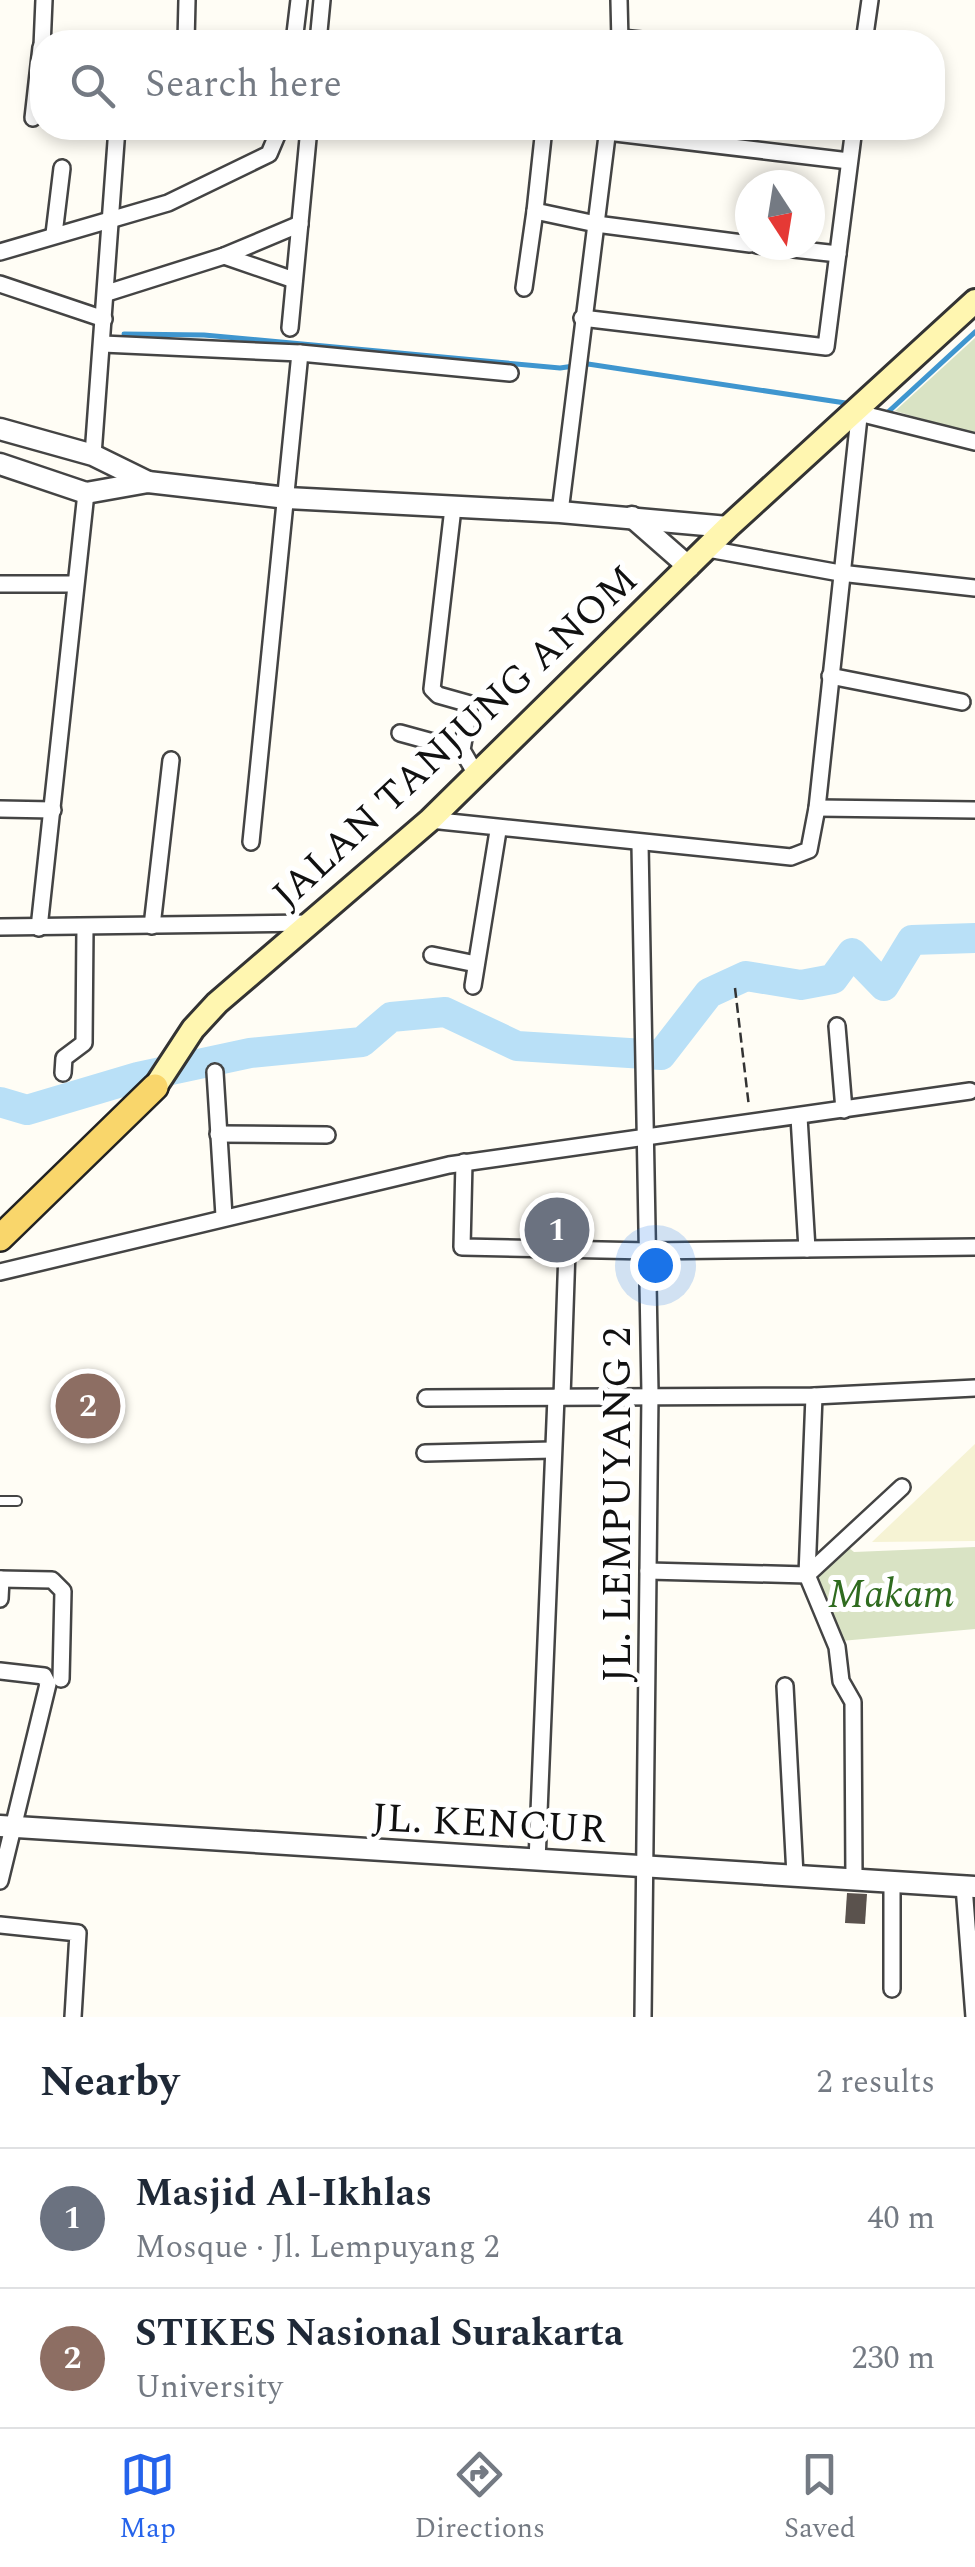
<!DOCTYPE html>
<meta charset="utf-8">
<style>
body{margin:0;font-family:Spectral,serif;background:#f6f6f7;color:#1f2937}
.compass{position:absolute;left:735px;top:170px;width:90px;height:90px;border-radius:50%;background:#fff;box-shadow:0 5px 15px #0003;rotate:168deg}
.you{position:absolute;left:655px;top:1265px;width:35px;height:35px;margin:-25px;border:8px solid #fff;border-radius:50%;background:#1a73e8;box-shadow:0 0 0 15px #1a73e833}
.badge{display:grid;place-items:center;width:65px;height:65px;border-radius:50%;background:#2563eb;color:#fff;font-size:32px;font-weight:700}
.pin{position:absolute;translate:-50% -50%;border:5px solid #fff;box-shadow:0 2px 10px #0006}
.list{margin:0;padding:0;list-style:none}
h2{display:flex;justify-content:space-between;align-items:center;height:130px;margin:0;padding:0 40px;font-size:42px}
h2 small{font-size:32px;font-weight:400;color:#747a83}
.list li{display:grid;grid-template-columns:65px 1fr auto;gap:30px;align-items:center;box-sizing:border-box;height:140px;padding:0 40px;border-top:2px solid #e0e1e3}
.list b{display:block;font-size:38px;white-space:nowrap}
.list p{margin:0;font-size:32px;white-space:nowrap;color:#747a83}
.list em{font-size:32px;font-style:normal;color:#747a83}
.icon{flex:none;width:55px;height:55px;fill:none;stroke:currentColor;stroke-width:2;stroke-linecap:round;stroke-linejoin:round}
.map{position:relative;flex:none;width:975px;height:2017px;overflow:hidden}
.search{position:absolute;background:#fff;box-shadow:0 5px 15px #0003;left:30px;right:30px;top:30px;height:110px;display:flex;align-items:center;gap:25px;box-sizing:border-box;padding:0 35px;border-radius:40px;color:#747a83;font-size:38px}
.sheet{height:410px;background:#fff}
nav{display:flex;justify-content:space-around;align-items:center;box-sizing:border-box;height:140px;border-top:2px solid #e0e1e3;background:#fff;font-size:28px;color:#747a83}
nav a{display:grid;justify-items:center;gap:5px}
nav .on{color:#2563eb}
.map>svg:first-child{display:block}
</style>
<div class="map">
<svg width="975" height="2017" viewBox="0 0 975 2017">
<rect width="100%" height="100%" fill="#fffdf5"/>
<polygon fill="#f6f3d4" points="975,1444 975,1541 872,1542"/>
<g fill="#d9e3c4">
<polygon points="975,338 975,434 895,411"/>
<polygon points="975,1547 975,1629 841,1641 814,1577 849,1548 854,1552"/>
</g>
<g fill="none" stroke-linecap="round" stroke-linejoin="round">
<g stroke="#3f96cf" stroke-width="5">
<polyline points="124,334 204,335 560,368 588,364 852,404"/>
<polyline points="887,413 975,332"/>
</g>
<polyline stroke="#b9e0f7" stroke-width="30" points="0,1102 27,1110 138,1077 250,1053 362,1042 391,1017 445,1012 517,1046 661,1055 709,993 746,976 801,985 833,979 852,953 884,986 912,940 975,938"/>
</g>
<g fill="#5a524d">
<polygon points="543,1215 573,1216 572,1238 542,1237"/>
<polygon points="847,1893 867,1894 865,1924 845,1923"/>
</g>
<g fill="none" stroke-linecap="round" stroke-linejoin="round">
<defs>
<polyline id="service" points="0,1501 17,1501"/>
<g id="minor">
<polyline points="619,0 620,42"/>
<polyline points="621,38 662,42"/>
<polyline points="186,42 187,0"/>
<polyline points="294,42 299,0"/>
<polyline points="318,42 322,0"/>
<polyline points="864,42 870,0"/>
<polyline points="42,47 44,0"/>
<polyline points="33,118 41,47"/>
<polyline points="544,128 535,211 596,224 750,244"/>
<polyline points="607,132 849,161"/>
<polyline points="54,234 62,168"/>
<polyline points="757,245 838,254"/>
<polyline points="0,252 168,203 269,154 280,128"/>
<polyline points="224,256 294,280"/>
<polyline points="0,284 104,319"/>
<polyline points="524,288 535,211"/>
<polyline points="107,293 224,256 300,224"/>
<polyline points="582,318 826,347 854,128"/>
<polyline points="290,328 309,128"/>
<polyline points="103,344 300,353"/>
<polyline points="859,413 975,442"/>
<polyline points="93,455 117,128"/>
<polyline points="453,508 432,689 438,695 470,704 462,750 477,776"/>
<polyline points="560,512 608,128"/>
<polyline points="708,549 840,573 975,588"/>
<polyline points="0,584 75,584"/>
<polyline points="830,676 962,702"/>
<polyline points="400,733 462,750"/>
<polyline points="817,808 975,810"/>
<polyline points="0,809 53,810"/>
<polyline points="430,820 791,857 809,850 817,808 860,408"/>
<polyline points="251,842 300,353 510,373"/>
<polyline points="640,844 650,1393 643,2017"/>
<polyline points="152,926 171,760"/>
<polyline points="0,927 310,923"/>
<polyline points="39,928 86,493"/>
<polyline points="432,955 476,964"/>
<polyline points="473,986 498,831"/>
<polyline points="837,1026 844,1110"/>
<polyline points="215,1072 224,1216"/>
<polyline points="63,1073 64,1058 84,1043 85,927"/>
<polyline points="799,1117 807,1249"/>
<polyline points="218,1134 327,1135"/>
<polyline points="464,1162 462,1247 648,1251 975,1247"/>
<polyline points="0,1272 449,1165 970,1091"/>
<polyline points="814,1396 807,1575 837,1647 841,1681 853,1702 854,1879"/>
<polyline points="562,1397 567,1250"/>
<polyline points="426,1398 814,1396 975,1388"/>
<polyline points="425,1453 553,1450"/>
<polyline points="648,1571 807,1575"/>
<polyline points="807,1575 902,1487"/>
<polyline points="0,1579 52,1580 63,1591 61,1679"/>
<polyline points="0,1599 1,1579"/>
<polyline points="0,1671 44,1676 48,1684 0,1881"/>
<polyline points="785,1686 795,1875"/>
<polyline points="537,1861 556,1397"/>
<polyline points="964,1886 974,2017"/>
<polyline points="0,1925 78,1933 73,2017"/>
<polyline points="892,1989 892,1881"/>
</g>
<g id="tertiary">
<polyline points="0,429 93,455 148,482"/>
<polyline points="0,464 86,493 148,482 287,498 560,512 728,527"/>
<polyline points="632,517 689,567"/>
<polyline points="0,1826 975,1887"/>
</g>
<polyline id="secondary" points="155,1087 193,1029 217,1003 430,820 728,527 975,301"/>
<polyline id="primary" points="0,1238 155,1087"/>
</defs>
<use href="#service" stroke="#444" stroke-width="12"/>
<use href="#minor" stroke="#444" stroke-width="20"/>
<use href="#tertiary" stroke="#444" stroke-width="25"/>
<use href="#secondary" stroke="#333" stroke-width="28"/>
<use href="#primary" stroke="#222" stroke-width="30"/>
<polyline stroke="#333" stroke-width="2.5" stroke-dasharray="10 5" stroke-linecap="butt" points="735,988 749,1107"/>
<use href="#service" stroke="#fff" stroke-width="8"/>
<use href="#minor" stroke="#fff" stroke-width="15"/>
<use href="#tertiary" stroke="#fff" stroke-width="20"/>
<use href="#secondary" stroke="#fff6b0" stroke-width="22"/>
<use href="#primary" stroke="#f9d66b" stroke-width="25"/>
</g>
<g text-anchor="middle" stroke-width="10" stroke-linejoin="round" paint-order="stroke">
<g font-size="40" fill="#111" stroke="#fff">
<text transform="translate(454 736) rotate(-43)" y="14">JALAN TANJUNG ANOM</text>
<text transform="translate(616 1505) rotate(-90)" y="14">JL. LEMPUYANG 2</text>
<text transform="translate(489 1822) rotate(3)" y="14">JL. KENCUR</text>
</g>
<g font-size="40" font-style="italic" fill="#2f6b1f" stroke="#fff">
<text x="891" y="1607">Makam</text>
</g>
</g>
</svg>
<svg class="compass" viewBox="-18 -18 36 36"><path d="M0-13l5 13h-10z" fill="#e53935"/><path d="M0 13l5-13h-10z" fill="#747a83"/></svg>
<div class="you"></div>
<div class="pin badge" style="left:557px;top:1230px;background:#6b7280">1</div>
<div class="pin badge" style="left:88px;top:1406px;background:#8d6e63">2</div>
<div class="search"><svg class="icon" aria-label="search" viewBox="0 0 24 24"><circle cx="10" cy="10" r="6"/><path d="M15 15l6 6"/></svg>Search here</div>
</div>
<section class="sheet">
<h2>Nearby<small>2 results</small></h2>
<ul class="list">
<li><span class="badge" style="background:#6b7280">1</span><div><b>Masjid Al-Ikhlas</b><p>Mosque · Jl. Lempuyang 2</p></div><em>40 m</em></li>
<li><span class="badge" style="background:#8d6e63">2</span><div><b>STIKES Nasional Surakarta</b><p>University</p></div><em>230 m</em></li>
</ul>
</section>
<nav>
<a class="on"><svg class="icon" aria-label="map" viewBox="0 0 24 24"><path d="M3 6l6-2 6 2 6-2v14l-6 2-6-2-6 2zM9 4v14M15 6v14"/></svg>Map</a>
<a><svg class="icon" aria-label="directions" viewBox="0 0 24 24"><path d="M12 3l9 9-9 9-9-9zM9 14v-3h6M13 9l2 2-2 2"/></svg>Directions</a>
<a><svg class="icon" aria-label="saved" viewBox="0 0 24 24"><path d="M7 4h10v16l-5-4-5 4z"/></svg>Saved</a>
</nav>
